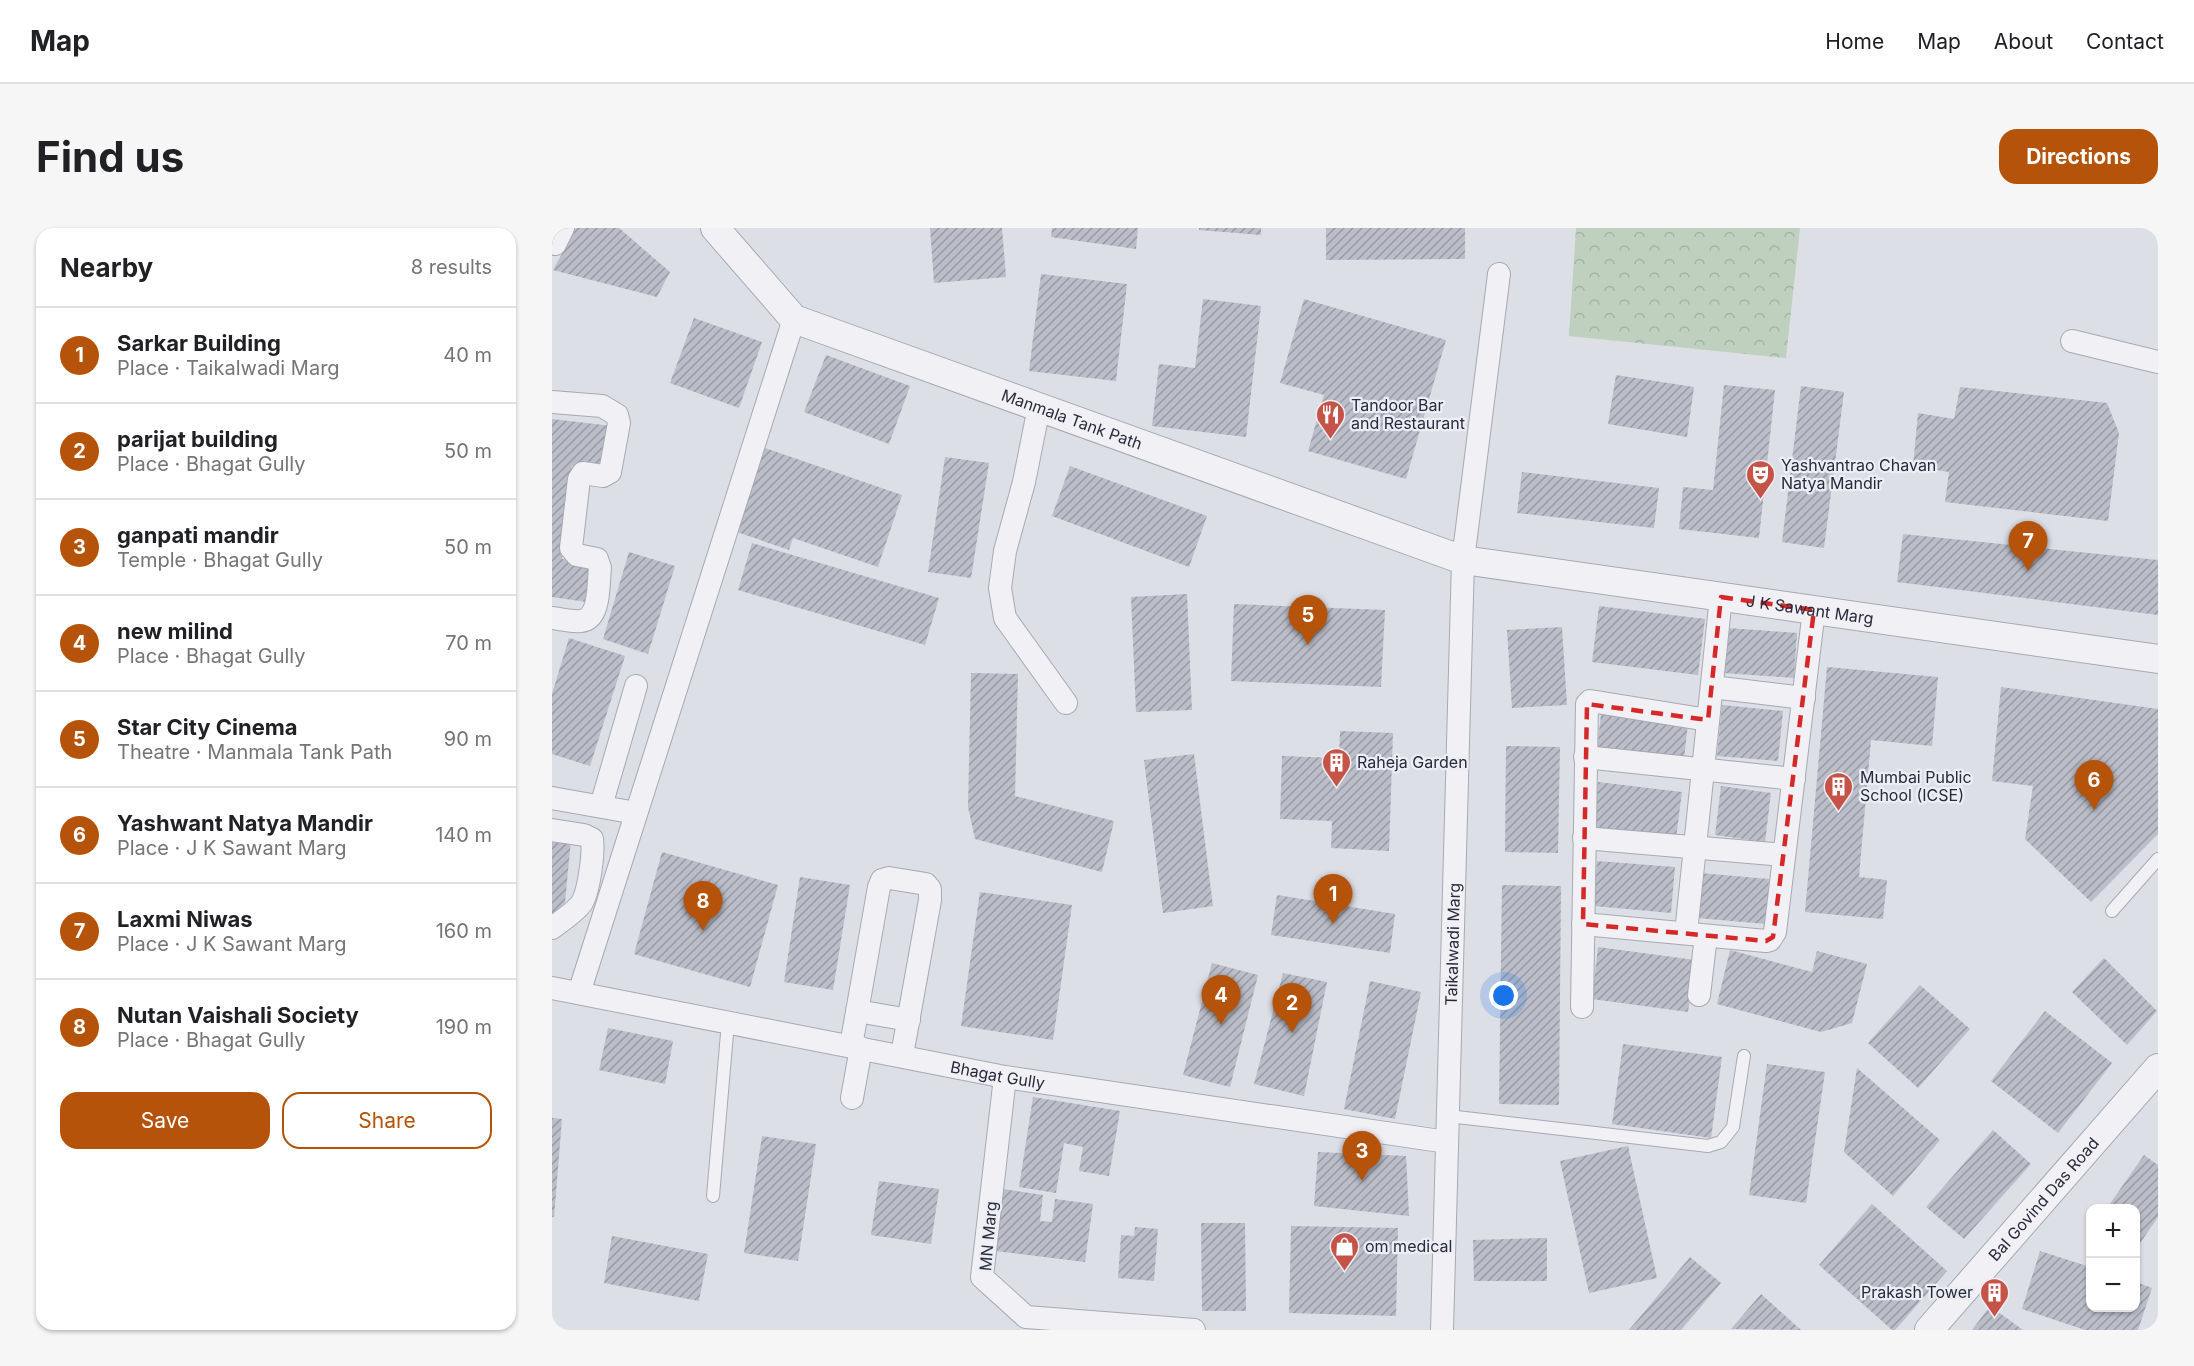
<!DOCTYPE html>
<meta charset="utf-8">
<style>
body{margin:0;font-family:Inter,sans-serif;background:#f6f6f6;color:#202124}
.controls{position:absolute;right:18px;bottom:18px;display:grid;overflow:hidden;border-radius:12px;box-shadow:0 2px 4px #0004}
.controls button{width:54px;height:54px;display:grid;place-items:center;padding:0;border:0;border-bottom:2px solid #e0e0e0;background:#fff;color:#202124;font:30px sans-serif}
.you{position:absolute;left:952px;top:768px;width:21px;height:21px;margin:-15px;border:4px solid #fff;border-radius:50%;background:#1a73e8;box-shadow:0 0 0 9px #1a73e833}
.badge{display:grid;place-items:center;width:39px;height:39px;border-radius:50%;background:#b45309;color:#fff;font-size:20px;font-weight:700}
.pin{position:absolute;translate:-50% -50px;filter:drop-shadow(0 2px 3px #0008)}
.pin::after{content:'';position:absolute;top:32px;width:21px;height:18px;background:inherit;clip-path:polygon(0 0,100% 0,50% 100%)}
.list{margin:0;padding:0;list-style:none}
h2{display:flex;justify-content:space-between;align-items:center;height:78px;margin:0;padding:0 24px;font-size:26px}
h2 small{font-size:20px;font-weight:400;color:#757577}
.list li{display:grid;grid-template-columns:39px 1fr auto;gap:18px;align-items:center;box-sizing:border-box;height:96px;padding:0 24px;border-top:2px solid #e0e0e0}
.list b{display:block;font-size:22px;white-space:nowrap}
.list p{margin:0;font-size:20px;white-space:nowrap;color:#757577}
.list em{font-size:20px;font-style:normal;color:#757577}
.actions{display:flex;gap:12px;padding:18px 24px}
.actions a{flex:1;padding:14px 0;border:2px solid #b45309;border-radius:18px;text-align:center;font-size:21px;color:#b45309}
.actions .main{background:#b45309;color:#fff}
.map{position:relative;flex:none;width:1606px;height:1102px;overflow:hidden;border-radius:18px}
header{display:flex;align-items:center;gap:36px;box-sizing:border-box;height:84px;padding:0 30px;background:#fff;border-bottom:2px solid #e0e0e0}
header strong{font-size:28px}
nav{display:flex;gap:33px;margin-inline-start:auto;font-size:21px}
.intro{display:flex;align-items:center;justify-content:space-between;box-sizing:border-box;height:144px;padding:0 36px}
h1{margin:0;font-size:42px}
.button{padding:15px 27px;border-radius:18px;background:#b45309;color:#fff;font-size:21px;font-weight:700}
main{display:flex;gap:36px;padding:0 36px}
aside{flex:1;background:#fff;border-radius:18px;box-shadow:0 2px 4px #0004}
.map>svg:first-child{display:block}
</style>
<header>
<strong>Map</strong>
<nav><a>Home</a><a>Map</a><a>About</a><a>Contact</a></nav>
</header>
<div class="intro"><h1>Find us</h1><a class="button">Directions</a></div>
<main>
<aside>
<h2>Nearby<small>8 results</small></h2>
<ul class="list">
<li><span class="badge">1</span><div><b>Sarkar Building</b><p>Place · Taikalwadi Marg</p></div><em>40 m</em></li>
<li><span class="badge">2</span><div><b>parijat building</b><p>Place · Bhagat Gully</p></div><em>50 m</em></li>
<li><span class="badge">3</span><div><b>ganpati mandir</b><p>Temple · Bhagat Gully</p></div><em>50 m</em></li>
<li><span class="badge">4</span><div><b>new milind</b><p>Place · Bhagat Gully</p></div><em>70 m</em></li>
<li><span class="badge">5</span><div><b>Star City Cinema</b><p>Theatre · Manmala Tank Path</p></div><em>90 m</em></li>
<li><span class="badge">6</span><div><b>Yashwant Natya Mandir</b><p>Place · J K Sawant Marg</p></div><em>140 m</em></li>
<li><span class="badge">7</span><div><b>Laxmi Niwas</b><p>Place · J K Sawant Marg</p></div><em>160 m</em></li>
<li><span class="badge">8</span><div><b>Nutan Vaishali Society</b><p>Place · Bhagat Gully</p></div><em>190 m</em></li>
</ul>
<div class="actions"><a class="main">Save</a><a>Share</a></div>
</aside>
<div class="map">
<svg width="1606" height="1102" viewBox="0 0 1606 1102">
<defs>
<pattern id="forest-crowns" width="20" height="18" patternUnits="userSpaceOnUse" patternTransform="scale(1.5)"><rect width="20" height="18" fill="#bfd0bf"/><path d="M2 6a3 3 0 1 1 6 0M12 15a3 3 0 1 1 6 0" fill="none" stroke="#a4b3a5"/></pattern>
<pattern id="building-hatch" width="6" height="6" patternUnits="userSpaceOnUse" patternTransform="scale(1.5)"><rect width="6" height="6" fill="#bbbdc9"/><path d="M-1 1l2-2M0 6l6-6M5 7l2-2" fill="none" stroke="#989aa4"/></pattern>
</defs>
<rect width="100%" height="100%" fill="#dddfe6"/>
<polygon fill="url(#forest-crowns)" points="1024,0 1248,0 1234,130 1017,108"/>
<g fill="url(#building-hatch)">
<polygon points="24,0 67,0 118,44 105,69 1,42"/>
<polygon points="378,0 450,0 454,49 382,55"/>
<polygon points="500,0 586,0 584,21 499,9"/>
<polygon points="647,0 709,0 709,7 647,2"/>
<polygon points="774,0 913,0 913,31 774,32"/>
<polygon points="489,46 575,56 564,153 477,143"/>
<polygon points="651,71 709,78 694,209 600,198 607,136 643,140"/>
<polygon points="752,71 894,112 854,251 756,223 772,167 728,155"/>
<polygon points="142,90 210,114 187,180 118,155"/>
<polygon points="274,127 358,158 337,216 252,184"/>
<polygon points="1064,147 1142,159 1135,209 1056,196"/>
<polygon points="1172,157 1223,162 1207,310 1127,301 1131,259 1161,262"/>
<polygon points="1249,158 1292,164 1272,320 1230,314"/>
<polygon points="1408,159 1555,175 1567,205 1556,293 1393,274 1397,244 1361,238 1366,185 1402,191"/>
<polygon points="0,191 60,198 52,242 20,238 10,331 40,334 35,374 0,369"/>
<polygon points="213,220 350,267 326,339 241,310 237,322 185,304"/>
<polygon points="393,229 437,235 419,350 376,344"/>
<polygon points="518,238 655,288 637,339 500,288"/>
<polygon points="970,244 1107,260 1102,300 965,285"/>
<polygon points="1351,306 1606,332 1606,387 1345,354"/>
<polygon points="200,315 387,370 373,417 186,362"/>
<polygon points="77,324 123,338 96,426 51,411"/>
<polygon points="635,366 640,482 584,484 579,369"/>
<polygon points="682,376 833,382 829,459 679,453"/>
<polygon points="1047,378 1153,391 1146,447 1040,434"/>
<polygon points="1010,399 1015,477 960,480 955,402"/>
<polygon points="1176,400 1245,405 1242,450 1172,445"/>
<polygon points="17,410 73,428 38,538 0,526 0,466"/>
<polygon points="1275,439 1386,449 1380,518 1319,512 1307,649 1335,652 1331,691 1253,684"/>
<polygon points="419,445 466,446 463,568 562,593 550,644 423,611 416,579"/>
<polygon points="1449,459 1606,481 1606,606 1539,674 1473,611 1481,558 1440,553"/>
<polygon points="1170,477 1231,483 1226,533 1165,528"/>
<polygon points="1049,486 1136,495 1132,531 1045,522"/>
<polygon points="788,503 841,505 837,623 779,620 780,593 728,591 730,528 787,530"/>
<polygon points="954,518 1008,519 1006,625 953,624"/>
<polygon points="642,526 661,678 611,685 592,532"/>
<polygon points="1046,554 1130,564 1124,610 1041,600"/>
<polygon points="1169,558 1219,565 1213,614 1163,607"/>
<polygon points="0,609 19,612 13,674 0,688"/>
<polygon points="110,624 226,657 198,759 82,726"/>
<polygon points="1045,633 1123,639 1119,685 1042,678"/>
<polygon points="1148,645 1217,651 1214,696 1145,690"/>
<polygon points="248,649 298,657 281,762 232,754"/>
<polygon points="950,657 1009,658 1007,877 947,876"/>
<polygon points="428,664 520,677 501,812 409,798"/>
<polygon points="725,667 843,686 838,725 719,707"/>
<polygon points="1046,719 1143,732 1136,784 1040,771"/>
<polygon points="1178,722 1260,744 1265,723 1315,736 1300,795 1269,804 1165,776"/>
<polygon points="1552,730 1605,783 1575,817 1520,764"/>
<polygon points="660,735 706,747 678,859 631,847"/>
<polygon points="731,745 775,754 752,868 702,856"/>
<polygon points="818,753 869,764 843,891 792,881"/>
<polygon points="1368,757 1418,801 1366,860 1316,815"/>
<polygon points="1493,783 1560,835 1506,905 1439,853"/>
<polygon points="56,800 121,813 113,856 47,842"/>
<polygon points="1071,816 1170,829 1159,910 1060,896"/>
<polygon points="1215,836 1273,844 1254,975 1197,967"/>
<polygon points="1305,840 1388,912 1341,968 1292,924"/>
<polygon points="481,869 568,883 557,948 527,943 531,919 512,915 504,965 467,959"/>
<polygon points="0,890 10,891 2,989 0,989"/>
<polygon points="1441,902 1479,936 1412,1011 1374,979"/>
<polygon points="210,908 264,916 246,1033 192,1025"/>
<polygon points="1076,918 1105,1050 1037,1065 1008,933"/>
<polygon points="766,924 854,928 857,988 762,978"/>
<polygon points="1592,927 1606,937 1606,989 1584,1021 1584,980 1555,980"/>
<polygon points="327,953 387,961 379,1016 319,1007"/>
<polygon points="451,961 491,967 488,993 500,994 503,971 541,976 533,1034 443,1023"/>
<polygon points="1320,976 1395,1043 1343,1102 1340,1102 1267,1037"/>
<polygon points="649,995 693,995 694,1083 650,1083"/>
<polygon points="739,998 846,1000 844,1088 737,1085"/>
<polygon points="583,999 606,1001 602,1053 566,1050 569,1007 582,1008"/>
<polygon points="60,1008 156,1026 147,1073 52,1055"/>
<polygon points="995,1010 995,1053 922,1053 921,1012"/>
<polygon points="1488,1023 1538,1039 1538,1080 1584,1080 1584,1054 1600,1060 1586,1102 1533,1102 1470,1081"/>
<polygon points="1138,1029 1169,1055 1129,1102 1077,1102"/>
<polygon points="1209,1066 1249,1102 1179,1101"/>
<polygon points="1438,1078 1471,1102 1420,1102"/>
</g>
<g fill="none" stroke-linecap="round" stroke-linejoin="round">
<defs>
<g id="service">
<polyline points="1560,683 1606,631"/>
<polyline points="896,888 1156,918 1169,914 1181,899 1192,828"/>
<polyline points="161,968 176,794"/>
</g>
<g id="minor">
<polyline points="3,16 11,0"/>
<polyline points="1520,113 1606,134"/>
<path d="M0 174 50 178 65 187 67 195 58 244 51 248 31 245 27 251 19 320 25 327 45 331 48 340C46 355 49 391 29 393 20 394 9 391 0 390"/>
<polyline points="487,179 472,254 453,323 448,360 453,390 514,475"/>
<polyline points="1160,459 1252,470"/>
<polyline points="1033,529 1242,551"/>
<polyline points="0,570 84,585"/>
<polyline points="49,578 84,458"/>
<path d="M0 602 32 607 40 611C42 624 37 665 29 676 22 685 9 693 0 700"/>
<polyline points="1032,610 1232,627"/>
<polyline points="1031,696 1214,713 1218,712 1223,704 1262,382"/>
<polyline points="1134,705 1169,369"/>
<path id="s1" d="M0 760 453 849 895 914"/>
<polyline points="27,765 242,91"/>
<polyline points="1147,767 1154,708"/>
<polyline points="1030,779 1035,476 1038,473 1156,492"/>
<polyline points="305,783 357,792"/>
<polyline points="299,818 327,659 330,652 337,650 374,656 378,661 378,672 350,827"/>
<polyline points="453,849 430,1049 474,1089 642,1102"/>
<polyline points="300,870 309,820"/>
<path id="s2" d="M890 1102 911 332 947 46"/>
</g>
<g id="tertiary">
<path id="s3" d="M163 0 242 91 911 332 1606 431"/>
<path id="s4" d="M1377 1102 1606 840"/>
</g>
</defs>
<use href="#service" stroke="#a7a9b3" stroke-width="14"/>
<use href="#minor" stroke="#a7a9b3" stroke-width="24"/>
<use href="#tertiary" stroke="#a7a9b3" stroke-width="30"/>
<use href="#service" stroke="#f0f0f5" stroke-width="12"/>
<use href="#minor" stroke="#f0f0f5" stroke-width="22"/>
<use href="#tertiary" stroke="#f0f0f5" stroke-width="28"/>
</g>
<path fill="none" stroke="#d62828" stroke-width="4.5" stroke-dasharray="12 8" stroke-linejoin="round" d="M1169 369 1262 382 1221 709 1214 713 1031 696 1035 476 1156 492Z"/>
<defs>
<symbol id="restaurant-pin" viewBox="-11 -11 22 30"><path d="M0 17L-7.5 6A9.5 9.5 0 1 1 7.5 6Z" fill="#c65348" stroke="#eceef4"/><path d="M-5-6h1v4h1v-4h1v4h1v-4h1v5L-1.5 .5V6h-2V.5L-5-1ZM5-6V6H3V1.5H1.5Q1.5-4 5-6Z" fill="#fff"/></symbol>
<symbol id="theatre-pin" viewBox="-11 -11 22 30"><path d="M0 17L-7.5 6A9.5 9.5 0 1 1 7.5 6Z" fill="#c65348" stroke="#eceef4"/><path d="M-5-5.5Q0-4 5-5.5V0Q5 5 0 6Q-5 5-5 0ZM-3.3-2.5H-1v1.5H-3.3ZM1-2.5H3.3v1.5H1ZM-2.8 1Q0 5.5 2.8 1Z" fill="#fff"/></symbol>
<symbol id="building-pin" viewBox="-11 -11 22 30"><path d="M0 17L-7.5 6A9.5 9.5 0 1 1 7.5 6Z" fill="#c65348" stroke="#eceef4"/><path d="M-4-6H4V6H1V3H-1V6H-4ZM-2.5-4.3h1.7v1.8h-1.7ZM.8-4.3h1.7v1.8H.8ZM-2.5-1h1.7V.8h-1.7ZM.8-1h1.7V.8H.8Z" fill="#fff"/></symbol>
<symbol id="shop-pin" viewBox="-11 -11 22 30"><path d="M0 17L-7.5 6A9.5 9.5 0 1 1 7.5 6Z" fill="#c65348" stroke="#eceef4"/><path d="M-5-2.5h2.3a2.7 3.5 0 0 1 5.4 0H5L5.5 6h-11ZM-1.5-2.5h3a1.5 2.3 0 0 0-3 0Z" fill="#fff"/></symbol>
</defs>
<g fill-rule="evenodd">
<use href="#restaurant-pin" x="762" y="170" width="33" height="45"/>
<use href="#theatre-pin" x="1192" y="230" width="33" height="45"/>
<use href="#building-pin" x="768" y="518" width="33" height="45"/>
<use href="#building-pin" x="1270" y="542" width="33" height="45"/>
<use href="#shop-pin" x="776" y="1002" width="33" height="45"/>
<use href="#building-pin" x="1426" y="1048" width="33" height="45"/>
</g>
<g text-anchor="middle" stroke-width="4.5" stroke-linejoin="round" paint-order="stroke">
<g font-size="16" fill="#282a3c" stroke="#eceef4" text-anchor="start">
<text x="799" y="183">Tandoor Bar<tspan x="799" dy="18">and Restaurant</tspan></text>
<text x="1229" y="243">Yashvantrao Chavan<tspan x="1229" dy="18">Natya Mandir</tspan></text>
<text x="805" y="540">Raheja Garden</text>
<text x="1308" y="555">Mumbai Public<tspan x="1308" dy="18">School (ICSE)</tspan></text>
<text x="813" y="1024">om medical</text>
<text x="1421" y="1070" text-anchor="end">Prakash Tower</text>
</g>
<g font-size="16" fill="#282a3c" stroke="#eceef4">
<text dy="6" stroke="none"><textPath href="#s3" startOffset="416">Manmala Tank Path</textPath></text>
<text dy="6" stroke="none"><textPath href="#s3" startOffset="1182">J K Sawant Marg</textPath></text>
<text dy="6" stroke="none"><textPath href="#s2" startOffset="386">Taikalwadi Marg</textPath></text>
<text dy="6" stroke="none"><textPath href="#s1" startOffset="454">Bhagat Gully</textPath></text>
<text dy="6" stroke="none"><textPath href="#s4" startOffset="174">Bal Govind Das Road</textPath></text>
<text transform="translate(436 1008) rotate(-85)" y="6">MN Marg</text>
</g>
</g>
</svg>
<div class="controls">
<button>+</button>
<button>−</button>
</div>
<div class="you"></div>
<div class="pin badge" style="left:781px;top:696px">1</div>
<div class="pin badge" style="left:740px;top:805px">2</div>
<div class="pin badge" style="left:810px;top:953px">3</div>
<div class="pin badge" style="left:669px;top:797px">4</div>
<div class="pin badge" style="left:756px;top:417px">5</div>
<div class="pin badge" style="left:1542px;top:582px">6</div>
<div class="pin badge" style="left:1476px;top:343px">7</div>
<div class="pin badge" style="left:151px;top:703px">8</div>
</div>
</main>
